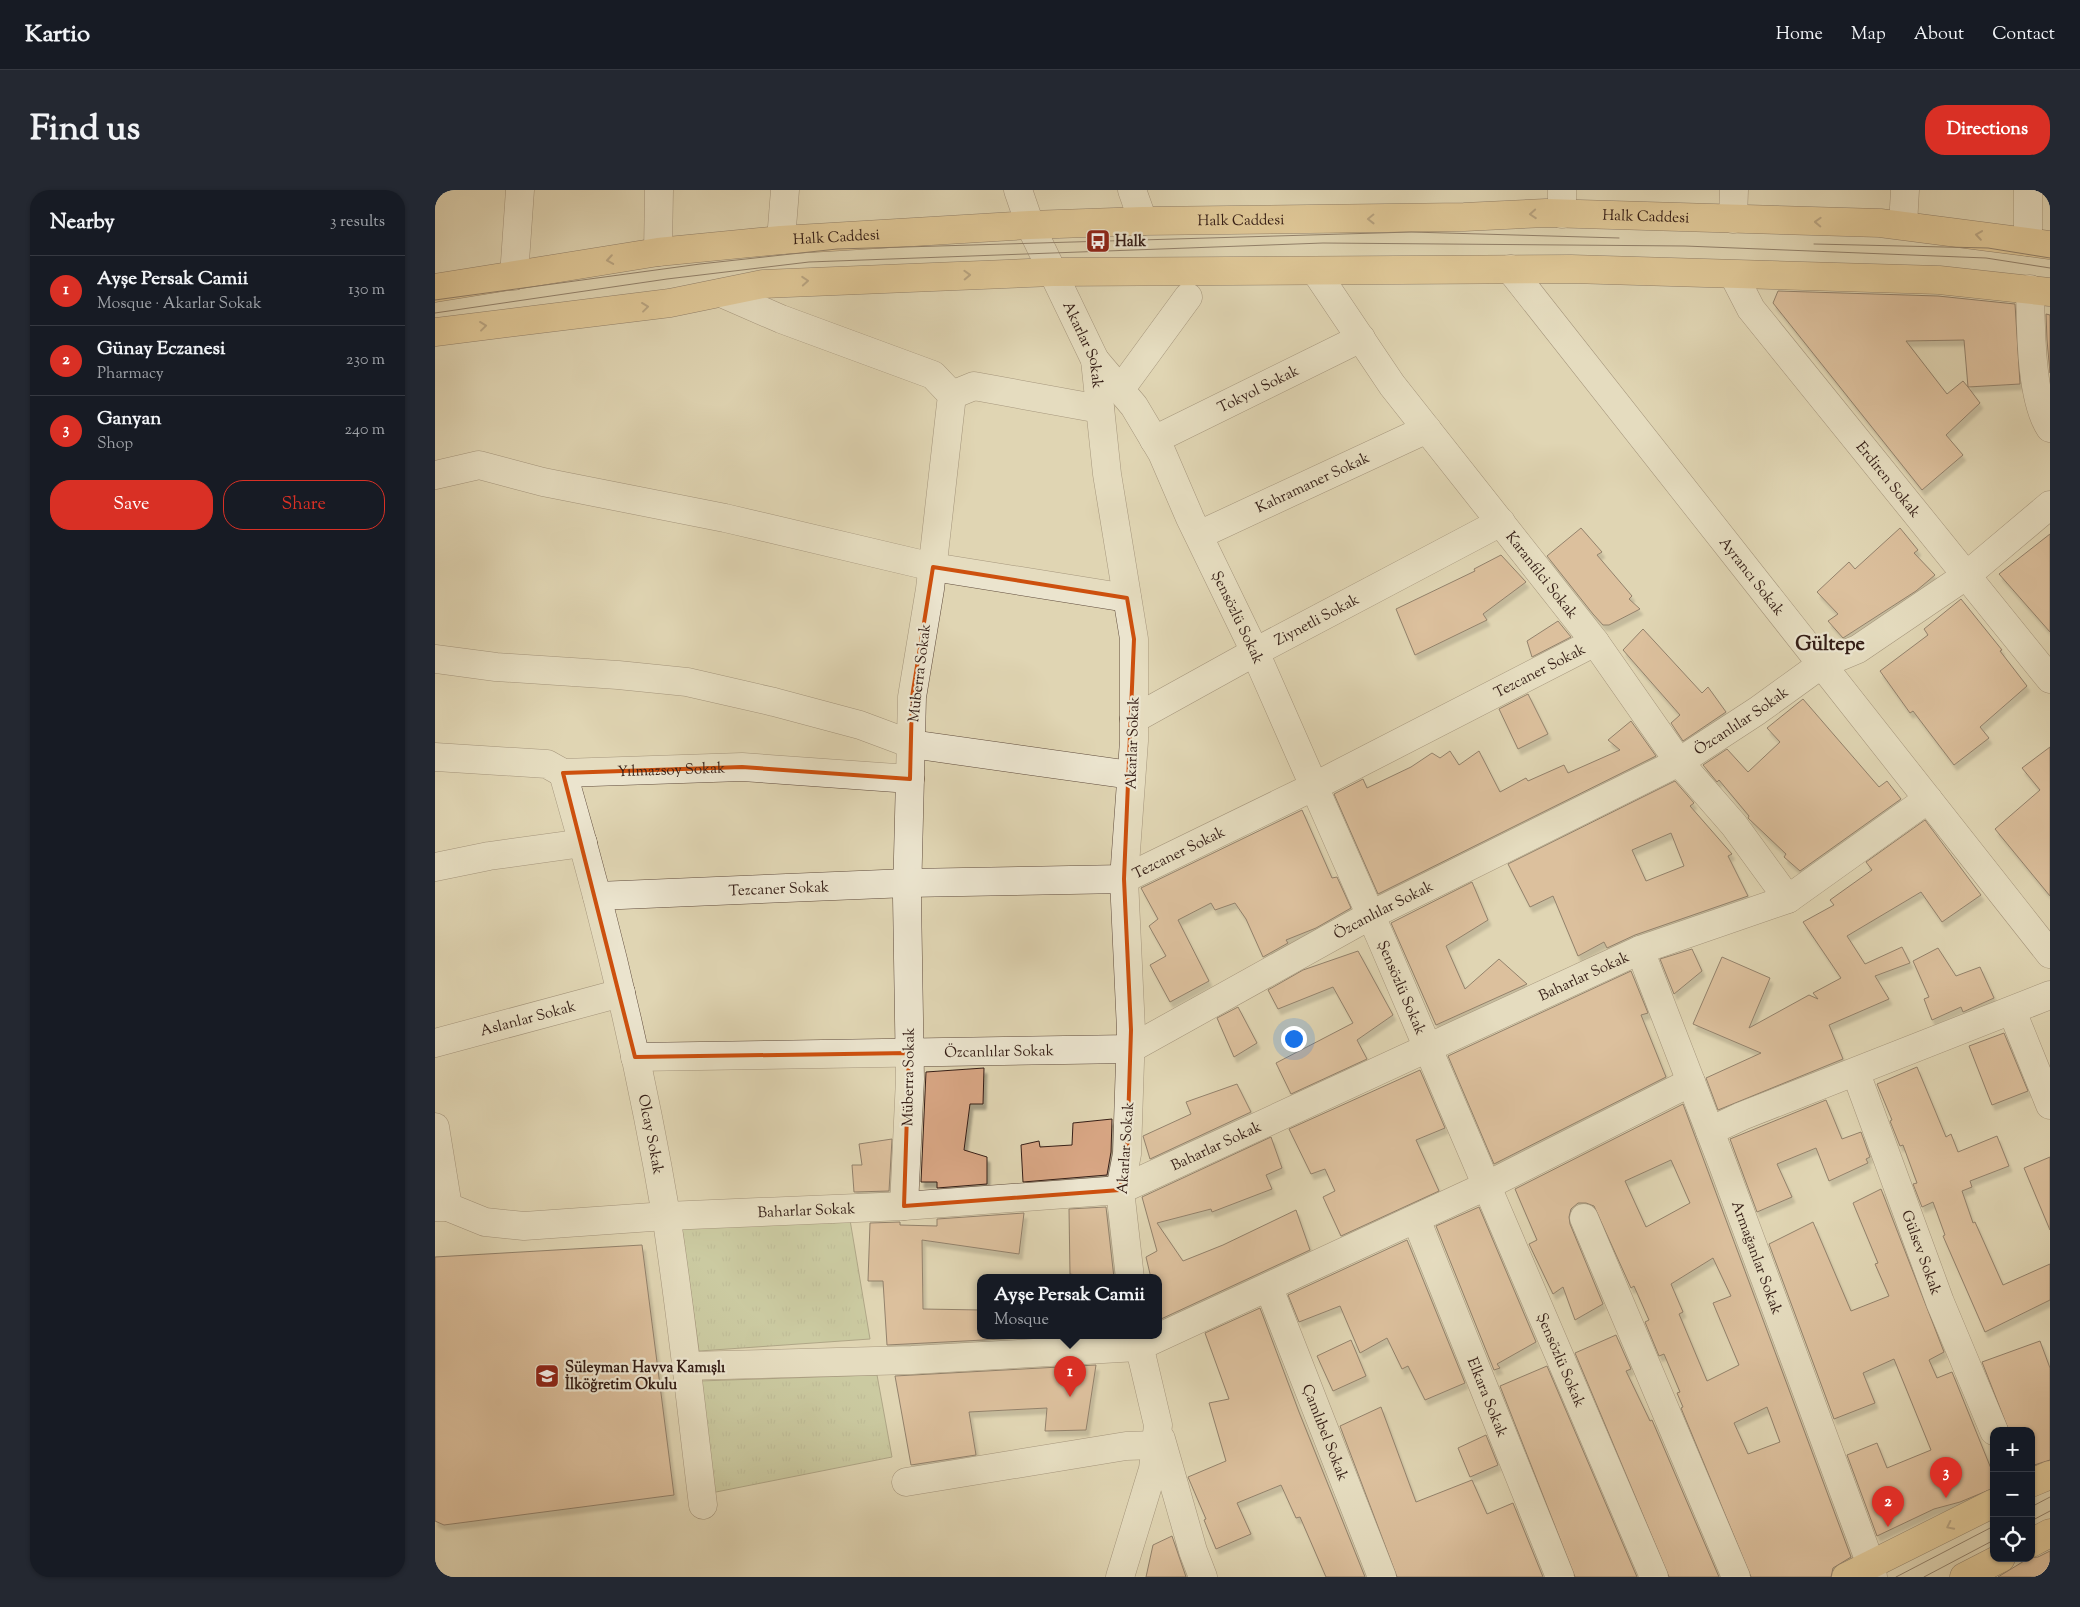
<!DOCTYPE html>
<meta charset="utf-8">
<style>
body{margin:0;font-family:"Sorts Mill Goudy",serif;background:#242831;color:#f1f3f6}
.controls{position:absolute;right:15px;bottom:15px;display:grid;overflow:hidden;border-radius:10px;box-shadow:0 1px 4px #0004}
.controls button{width:45px;height:45px;display:grid;place-items:center;padding:0;border:0;border-bottom:1px solid #363941;background:#171b24;color:#f1f3f6;font:25px sans-serif}
.you{position:absolute;left:858px;top:848px;width:18px;height:18px;margin:-12px;border:4px solid #fff;border-radius:50%;background:#1a73e8;box-shadow:0 0 0 8px #1a73e833}
.badge{display:grid;place-items:center;width:32px;height:32px;border-radius:50%;background:#d93025;color:#fff;font-size:16px;font-weight:700}
.pin{position:absolute;translate:-50% -41px;filter:drop-shadow(0 1px 2px #0008)}
.pin::after{content:'';position:absolute;top:26px;width:18px;height:15px;background:inherit;clip-path:polygon(0 0,100% 0,50% 100%)}
.popup{position:absolute;left:542px;top:1084px;width:185px;height:65px;box-sizing:border-box;display:grid;place-content:center;border-radius:10px;background:#171b24;filter:drop-shadow(0 1px 4px #0005);font-size:16px;white-space:nowrap;color:#9ea1a6}
.popup b{font-size:19px;color:#f1f3f6}
.popup::after{content:'';position:absolute;left:50%;top:100%;margin-left:-10px;border:10px solid transparent;border-top-color:#171b24}
.list{margin:0;padding:0;list-style:none}
h2{display:flex;justify-content:space-between;align-items:center;height:65px;margin:0;padding:0 20px;font-size:21px}
h2 small{font-size:16px;font-weight:400;color:#9ea1a6}
.list li{display:grid;grid-template-columns:32px 1fr auto;gap:15px;align-items:center;box-sizing:border-box;height:70px;padding:0 20px;border-top:1px solid #363941}
.list b{display:block;font-size:19px;white-space:nowrap}
.list p{margin:0;font-size:16px;white-space:nowrap;color:#9ea1a6}
.list em{font-size:16px;font-style:normal;color:#9ea1a6}
.actions{display:flex;gap:10px;padding:15px 20px}
.actions a{flex:1;padding:11px 0;border:1px solid #d93025;border-radius:20px;text-align:center;font-size:18px;color:#d93025}
.actions .main{background:#d93025;color:#fff}
.icon{flex:none;width:28px;height:28px;fill:none;stroke:currentColor;stroke-width:2;stroke-linecap:round;stroke-linejoin:round}
.map{position:relative;flex:none;width:1615px;height:1387px;overflow:hidden;border-radius:20px}
header{display:flex;align-items:center;gap:30px;box-sizing:border-box;height:70px;padding:0 25px;background:#171b24;border-bottom:1px solid #363941}
header strong{font-size:24px}
nav{display:flex;gap:28px;margin-inline-start:auto;font-size:18px}
.intro{display:flex;align-items:center;justify-content:space-between;box-sizing:border-box;height:120px;padding:0 30px}
h1{margin:0;font-size:35px}
.button{padding:12px 22px;border-radius:20px;background:#d93025;color:#fff;font-size:18px;font-weight:700}
main{display:flex;gap:30px;padding:0 30px}
aside{flex:1;background:#171b24;border-radius:20px;box-shadow:0 1px 4px #0004}
.map>svg:first-child{display:block}
</style>
<header>
<strong>Kartio</strong>
<nav><a>Home</a><a>Map</a><a>About</a><a>Contact</a></nav>
</header>
<div class="intro"><h1>Find us</h1><a class="button">Directions</a></div>
<main>
<aside>
<h2>Nearby<small>3 results</small></h2>
<ul class="list">
<li><span class="badge">1</span><div><b>Ayşe Persak Camii</b><p>Mosque · Akarlar Sokak</p></div><em>130 m</em></li>
<li><span class="badge">2</span><div><b>Günay Eczanesi</b><p>Pharmacy</p></div><em>230 m</em></li>
<li><span class="badge">3</span><div><b>Ganyan</b><p>Shop</p></div><em>240 m</em></li>
</ul>
<div class="actions"><a class="main">Save</a><a>Share</a></div>
</aside>
<div class="map">
<svg width="1615" height="1387" viewBox="0 0 1615 1387">
<defs>
<pattern id="grass-tufts" width="24" height="20" patternUnits="userSpaceOnUse" patternTransform="scale(1.25)"><rect width="24" height="20" fill="#b2bd8d"/><path d="M3 7l-1-3M5 7V3M7 7l1-3M15 17l-1-3M17 17v-4M19 17l1-3" fill="none" stroke="#9aa279"/></pattern>
<filter id="shadow"><feDropShadow dx="3" dy="5.5" stdDeviation="1" flood-color="#0004"/></filter>
</defs>
<rect width="100%" height="100%" fill="#e0d5b3"/>
<filter id="stains"><feTurbulence type="fractalNoise" baseFrequency=".004" numOctaves="4"/><feColorMatrix values="0 0 0 0 .2 0 0 0 0 .09 0 0 0 0 .02 0 0 0 .5 -.17"/></filter>
<radialGradient id="worn" r=".72"><stop offset=".6" stop-color="#630" stop-opacity="0"/><stop offset="1" stop-color="#630" stop-opacity=".3"/></radialGradient>
<g fill="url(#grass-tufts)" stroke="#746e52">
<polygon points="413,1018 435,1149 264,1161 245,1025"/>
<polygon points="442,1185 457,1267 276,1303 264,1191"/>
</g>
<g fill="#d8a684" stroke="#351e16" fill-rule="evenodd" filter="url(#shadow)">
<path d="M1343 101 1503 106 1580 114 1585 194 1533 197 1545 213 1511 245 1528 265 1487 300 1338 113ZM1529 150 1533 197 1528 191 1512 204 1471 151Z"/>
<polygon points="1611,124 1615,125 1615,183 1612,150"/>
<polygon points="1146,338 1167,362 1162,365 1197,406 1194,409 1205,419 1174,435 1168,435 1158,424 1112,366"/>
<polygon points="1465,338 1483,360 1479,363 1500,385 1481,401 1408,448 1393,431 1403,424 1382,402 1414,372 1420,379"/>
<polygon points="1615,344 1615,442 1564,384"/>
<polygon points="1066,365 1091,392 1048,424 1052,430 980,465 961,419 1040,381 1039,379"/>
<polygon points="1526,409 1567,460 1565,461 1592,496 1545,537 1554,548 1519,575 1478,521 1475,523 1445,481 1493,445 1489,439"/>
<polygon points="1123,431 1136,447 1097,467 1092,451"/>
<polygon points="1208,439 1267,503 1273,497 1291,522 1248,551 1236,533 1245,525 1188,460"/>
<polygon points="1093,504 1113,544 1083,559 1064,519"/>
<polygon points="1368,509 1444,597 1452,591 1466,609 1365,681 1349,667 1351,664 1313,628 1314,626 1284,590 1282,592 1268,575 1292,559 1313,582 1345,552 1332,538"/>
<polygon points="1196,531 1221,566 943,704 899,604 928,589 932,598 976,577 997,563 1005,568 1015,561 1024,575 1044,561 1065,602 1091,588 1093,591 1129,575 1133,583 1185,560 1173,550"/>
<polygon points="1615,557 1615,706 1560,639 1605,600 1587,578"/>
<path d="M1240 591 1259 613 1255 616 1297 664 1293 666 1313 706 1200 745 1172 758 1169 752 1143 766 1118 706 1095 717 1073 674ZM1236 643 1249 676 1211 691 1197 660Z"/>
<polygon points="867,620 897,688 902,687 916,718 881,738 851,750 853,753 828,767 811,729 800,713 780,720 776,713 743,730 774,791 735,812 715,775 731,766 714,736 723,729 706,698"/>
<polygon points="1490,630 1546,705 1507,732 1486,702 1412,746 1430,774 1467,757 1475,773 1440,786 1454,809 1394,835 1408,869 1283,920 1271,888 1326,863 1258,834 1287,767 1335,788 1314,838 1374,805 1383,809 1378,803 1406,788 1368,732 1399,715 1395,710 1437,680 1431,672"/>
<polygon points="1037,692 1053,730 1011,756 1030,799 1064,769 1092,794 1001,835 956,733"/>
<polygon points="1503,758 1521,786 1545,777 1559,808 1528,822 1526,817 1497,830 1489,809 1494,807 1478,771"/>
<polygon points="1257,759 1267,781 1239,804 1225,769"/>
<polygon points="923,761 958,825 922,850 932,869 856,904 841,873 918,833 898,797 843,819 833,800 868,780"/>
<polygon points="1196,781 1213,823 1206,825 1231,887 1059,974 1013,866"/>
<polygon points="803,817 822,853 799,867 782,828"/>
<polygon points="1569,843 1593,901 1557,915 1534,856"/>
<polygon points="1482,877 1511,947 1516,944 1523,962 1562,946 1574,976 1535,991 1537,997 1527,1001 1538,1033 1540,1032 1568,1095 1615,1074 1615,1110 1550,1142 1508,1046 1510,1045 1498,1012 1487,1017 1478,994 1482,993 1468,955 1465,956 1455,931 1457,930 1442,894"/>
<polygon points="549,878 548,914 535,914 529,960 552,967 552,994 502,998 502,992 486,992 491,882"/>
<polygon points="985,880 1010,938 981,950 1004,1001 906,1046 888,1007 900,1001 890,979 876,984 854,939"/>
<polygon points="802,894 816,922 715,969 708,946 756,924 751,912"/>
<polygon points="1391,910 1407,949 1426,942 1435,967 1431,969 1433,973 1394,991 1381,958 1342,974 1357,1007 1322,1022 1295,949"/>
<path d="M1248 914 1416 1367 1398 1378 1396 1387H1316L1246 1218 1248 1217 1242 1203 1245 1202 1229 1164 1224 1166 1210 1132 1214 1130 1199 1096 1196 1098 1159 1016 1151 1013H1143L1136 1019 1134 1027 1135 1034 1168 1114 1140 1130 1128 1097 1118 1104 1094 1054 1102 1050 1080 999ZM1236 970 1255 1013 1211 1037 1190 991ZM1278 1068 1296 1106 1278 1113 1304 1175 1272 1191 1244 1124 1248 1122 1236 1094ZM1332 1217 1345 1252 1313 1264 1299 1233Z"/>
<polygon points="677,929 676,962 672,985 588,992 586,955 604,951 605,957 637,955 638,933"/>
<polygon points="836,947 847,978 831,985 837,999 777,1022 776,1019 722,1033 748,1071 788,1055 861,1020 875,1060 726,1129 724,1118 724,1088 716,1088 711,1067 722,1061 707,1007"/>
<polygon points="457,949 454,1001 419,1002 417,975 427,975 424,954"/>
<polygon points="1615,967 1615,1040 1589,978"/>
<polygon points="1446,999 1509,1162 1494,1170 1502,1188 1517,1182 1559,1286 1559,1298 1525,1312 1499,1319 1442,1346 1412,1265 1442,1253 1452,1278 1496,1260 1459,1169 1428,1183 1440,1213 1399,1229 1334,1054 1378,1032 1416,1121 1454,1106 1440,1074 1443,1073 1418,1013"/>
<polygon points="671,1017 679,1088 659,1088 635,1084 634,1019"/>
<polygon points="1044,1017 1101,1152 1062,1174 1065,1178 1059,1180 1001,1036"/>
<polygon points="589,1023 584,1064 487,1050 488,1119 546,1120 546,1146 626,1146 452,1155 448,1091 433,1091 435,1033 465,1032 465,1035 502,1036 502,1029"/>
<polygon points="972,1050 1030,1193 990,1210 973,1176 967,1179 952,1148 925,1163 905,1116 864,1132 853,1105"/>
<polygon points="207,1055 239,1305 9,1335 0,1331 0,1067"/>
<polygon points="825,1118 864,1222 930,1387 891,1387 865,1327 861,1328 846,1295 802,1313 816,1344 781,1359 769,1330 771,1329 753,1287 791,1271 774,1213 794,1209 770,1143"/>
<polygon points="1181,1145 1196,1179 1191,1181 1215,1231 1217,1230 1284,1387 1234,1387 1140,1163"/>
<polygon points="916,1150 931,1186 898,1201 882,1166"/>
<polygon points="1605,1151 1615,1178 1615,1270 1596,1276 1596,1241 1574,1241 1547,1172"/>
<polygon points="661,1175 651,1240 610,1241 612,1218 534,1222 541,1265 476,1275 460,1186"/>
<polygon points="1112,1176 1202,1387 1140,1387 1065,1196"/>
<polygon points="946,1217 981,1312 1037,1290 1052,1324 1078,1313 1108,1387 962,1387 905,1236"/>
<polygon points="1051,1245 1063,1275 1035,1287 1023,1258"/>
<polygon points="737,1346 751,1387 711,1387 718,1355"/>
<polygon points="1615,1361 1615,1387 1563,1387 1594,1368 1603,1367"/>
</g>
<g fill="none" stroke-linecap="round" stroke-linejoin="round">
<defs>
<g id="minor">
<path id="s1" d="M583 0 595 35 660 170 672 284 699 449V551L689 689 696 840 692 964 685 1000 695 1088"/>
<polyline points="697,0 708,31"/>
<polyline points="1127,0 1127,24"/>
<polyline points="1298,29 1299,0"/>
<polyline points="1468,35 1470,0"/>
<polyline points="346,50 350,0"/>
<polyline points="1593,52 1593,0"/>
<polyline points="223,62 224,0"/>
<path id="s2" d="M1075 79 1615 764"/>
<path id="s3" d="M881 82 957 195 1160 452 1244 572 1299 635 1353 709"/>
<polyline points="79,86 85,0"/>
<path id="s4" d="M1299 86 1316 119 1615 489"/>
<path d="M1595 99C1596 135 1595 208 1615 238"/>
<polyline points="286,103 346,129 498,185 517,205 495,399 477,507 472,707 475,889 469,1016"/>
<path id="s5" d="M660 170 699 216 727 263 755 328 820 462 947 751 1219 1387"/>
<polyline points="685,200 753,107"/>
<polyline points="517,205 539,196 665,219"/>
<path id="s6" d="M719 250 926 148"/>
<polyline points="0,285 44,275 108,292 290,328 498,377 692,408"/>
<path id="s7" d="M764 345 992 239"/>
<polyline points="0,469 61,477 183,485 252,492 339,512 425,535 476,554 696,585"/>
<path id="s8" d="M699 529 820 462 1066 332"/>
<path id="s9" d="M0 567 112 574 128 583 307 577 475 589"/>
<path id="s10" d="M128 583C170 728 206 876 231 1025 246 1121 256 1218 268 1315"/>
<polyline points="0,677 54,666 148,653"/>
<path id="s11" d="M162 706 473 693 689 689 878 597 1160 452"/>
<path id="s12" d="M1205 760 1288 975 1436 1375 1438 1387"/>
<polyline points="1577,821 1615,915"/>
<path id="s13" d="M0 853 186 803"/>
<path id="s14" d="M200 867 695 859 936 725 1244 572 1322 521 1387 474 1423 459 1532 385 1615 315"/>
<path id="s15" d="M1421 883 1505 1112 1559 1241"/>
<polyline points="0,937 13,1017"/>
<polyline points="1275,941 1307,926 1615,805"/>
<path id="s16" d="M0 1017H13L50 1032 89 1036 231 1026 469 1016 685 1000 1205 760 1353 709 1493 609"/>
<polyline points="1149,1028 1301,1387"/>
<path id="s17" d="M981 1029 1125 1387"/>
<path id="s18" d="M834 1098 947 1387"/>
<polyline points="250,1176 477,1170 703,1157 1051,996 1256,892"/>
<polyline points="726,1249 758,1361 768,1387"/>
<polyline points="471,1292 691,1256 721,1255"/>
<polyline points="685,1387 718,1279 723,1235 702,1146"/>
</g>
<g id="major">
<path id="s19" d="M0 98 223 62 346 50 595 35 708 31 1029 27 1111 23 1445 33 1615 55"/>
<polyline points="0,142 235,113 328,94 618,82 1136,79 1504,90 1615,102"/>
<polyline points="1596,1293 1615,1285"/>
<polyline points="1596,1353 1615,1343"/>
<polyline points="1411,1387 1559,1313"/>
<polyline points="1529,1387 1566,1368"/>
</g>
</defs>
<use href="#minor" stroke="#604c3d" stroke-width="29"/>
<use href="#major" stroke="#351e16" stroke-width="29"/>
<use href="#minor" stroke="#ebe4ce" stroke-width="28"/>
<use href="#major" stroke="#e0ba7a" stroke-width="28"/>
<g stroke="#351e16" stroke-width="1">
<polyline points="1379,54 1553,58 1615,68"/>
<polyline points="0,110 265,74 402,59 976,42 1184,48"/>
<polyline points="0,123 232,89 374,72 888,53 1250,56 1551,68 1615,78"/>
<polyline points="1596,1317 1615,1307"/>
<polyline points="1596,1331 1615,1321"/>
<polyline points="1461,1387 1559,1336"/>
<polyline points="1489,1387 1559,1350"/>
</g>
</g>
<defs><path id="oneway-chevron" d="M-2-3.5L2.5 0L-2 3.5" fill="none" stroke-width="1.6" stroke-linecap="round" stroke-linejoin="round" transform="scale(1.25)"/></defs>
<g stroke="#8a6c48">
<use href="#oneway-chevron" transform="translate(1098 24) rotate(176)"/>
<use href="#oneway-chevron" transform="translate(936 29) rotate(179)"/>
<use href="#oneway-chevron" transform="translate(1383 32) rotate(-178)"/>
<use href="#oneway-chevron" transform="translate(1544 45) rotate(-172)"/>
<use href="#oneway-chevron" transform="translate(175 70) rotate(171)"/>
<use href="#oneway-chevron" transform="translate(532 85) rotate(-2)"/>
<use href="#oneway-chevron" transform="translate(370 91) rotate(-4)"/>
<use href="#oneway-chevron" transform="translate(210 117) rotate(-7)"/>
<use href="#oneway-chevron" transform="translate(48 136) rotate(-7)"/>
<use href="#oneway-chevron" transform="translate(1515 1336) rotate(154)"/>
</g>
<path d="M0 0H1615V1387H0ZM498 377 692 408 699 449 689 689 696 840 692 964 685 1000 469 1016 474 863 200 867 128 583 307 577 475 589 477 507Z" fill="#e0d5b3" fill-opacity=".55" fill-rule="evenodd"/>
<path fill="none" stroke="#cd500e" stroke-width="4" stroke-linejoin="round" d="M498 377 692 408 699 449 689 689 696 840 692 964 685 1000 469 1016 474 863 200 867 128 583 307 577 475 589 477 507Z"/>
<defs>
<symbol id="bus-square" viewBox="-11 -11 22 22"><rect x="-9" y="-9" width="18" height="18" rx="4" fill="#8f2418" stroke="#ebe4ce"/><path d="M-5-6H5V4H4V6H2V4H-2V6H-4V4H-5ZM-3.5-4V0h7V-4ZM-3.5 1.2v1.5H-2V1.2ZM2 1.2v1.5H3.5V1.2Z" fill="#fff"/></symbol>
<symbol id="school-square" viewBox="-11 -11 22 22"><rect x="-9" y="-9" width="18" height="18" rx="4" fill="#8f2418" stroke="#ebe4ce"/><path d="M0-5L7-2L0 1L-7-2ZM-4 1L0 2.5L4 1V4Q0 6-4 4Z" fill="#fff"/></symbol>
</defs>
<g fill-rule="evenodd">
<use href="#bus-square" x="649" y="37" width="28" height="28"/>
<use href="#school-square" x="98" y="1172" width="28" height="28"/>
</g>
<g text-anchor="middle" stroke-width="4.5" stroke-linejoin="round" paint-order="stroke">
<g font-size="15" fill="#351e16" stroke="#ebe4ce">
<text dy="5" stroke="none"><textPath href="#s19" startOffset="1215">Halk Caddesi</textPath></text>
<text dy="5" stroke="none"><textPath href="#s19" startOffset="810">Halk Caddesi</textPath></text>
<text dy="5" stroke="none"><textPath href="#s19" startOffset="405">Halk Caddesi</textPath></text>
<text dy="5" stroke="none"><textPath href="#s1" startOffset="169">Akarlar Sokak</textPath></text>
<text dy="5" stroke="none"><textPath href="#s6" startOffset="116">Tokyol Sokak</textPath></text>
<text dy="5" stroke="none"><textPath href="#s4" startOffset="256">Erdiren Sokak</textPath></text>
<text dy="5" stroke="none"><textPath href="#s7" startOffset="125">Kahramaner Sokak</textPath></text>
<text dy="5" stroke="none"><textPath href="#s3" startOffset="378">Karanfilci Sokak</textPath></text>
<text dy="5" stroke="none"><textPath href="#s2" startOffset="391">Ayrancı Sokak</textPath></text>
<text dy="5" stroke="none"><textPath href="#s5" startOffset="296">Şensözlü Sokak</textPath></text>
<text dy="5" stroke="none"><textPath href="#s8" startOffset="208">Ziynetli Sokak</textPath></text>
<text dy="5" stroke="none"><textPath href="#s11" startOffset="992">Tezcaner Sokak</textPath></text>
<text transform="translate(484 483) rotate(-83)" y="5">Müberra Sokak</text>
<text dy="5" stroke="none"><textPath href="#s14" startOffset="1189">Özcanlılar Sokak</textPath></text>
<text transform="translate(697 553) rotate(-88)" y="5">Akarlar Sokak</text>
<text dy="5" stroke="none"><textPath href="#s9" startOffset="239">Yılmazsoy Sokak</textPath></text>
<text dy="5" stroke="none"><textPath href="#s11" startOffset="588">Tezcaner Sokak</textPath></text>
<text dy="5" stroke="none"><textPath href="#s11" startOffset="182">Tezcaner Sokak</textPath></text>
<text dy="5" stroke="none"><textPath href="#s14" startOffset="784">Özcanlılar Sokak</textPath></text>
<text dy="5" stroke="none"><textPath href="#s16" startOffset="1200">Baharlar Sokak</textPath></text>
<text dy="5" stroke="none"><textPath href="#s5" startOffset="701">Şensözlü Sokak</textPath></text>
<text dy="5" stroke="none"><textPath href="#s13" startOffset="96">Aslanlar Sokak</textPath></text>
<text dy="5" stroke="none"><textPath href="#s14" startOffset="364">Özcanlılar Sokak</textPath></text>
<text transform="translate(473 887) rotate(-89)" y="5">Müberra Sokak</text>
<text dy="5" stroke="none"><textPath href="#s10" startOffset="372">Olcay Sokak</textPath></text>
<text dy="5" stroke="none"><textPath href="#s16" startOffset="795">Baharlar Sokak</textPath></text>
<text transform="translate(690 958) rotate(-86)" y="5">Akarlar Sokak</text>
<text dy="5" stroke="none"><textPath href="#s16" startOffset="375">Baharlar Sokak</textPath></text>
<text dy="5" stroke="none"><textPath href="#s15" startOffset="191">Gülsev Sokak</textPath></text>
<text dy="5" stroke="none"><textPath href="#s12" startOffset="329">Armağanlar Sokak</textPath></text>
<text dy="5" stroke="none"><textPath href="#s5" startOffset="1106">Şensözlü Sokak</textPath></text>
<text dy="5" stroke="none"><textPath href="#s17" startOffset="192">Elkara Sokak</textPath></text>
<text dy="5" stroke="none"><textPath href="#s18" startOffset="155">Çamlıbel Sokak</textPath></text>
</g>
<g font-size="15" font-weight="bold" fill="#351e16" stroke="#ebe4ce" text-anchor="start">
<text x="680" y="56">Halk</text>
<text x="130" y="1182">Süleyman Havva Kamışlı<tspan x="130" dy="17">İlköğretim Okulu</tspan></text>
</g>
<g font-size="20" font-weight="bold" fill="#351e16" stroke="#ebe4ce">
<text x="1395" y="460">Gültepe</text>
</g>
</g>
<rect width="100%" height="100%" filter="url(#stains)"/>
<rect width="100%" height="100%" fill="url(#worn)"/>
</svg>
<div class="controls">
<button>+</button>
<button>−</button>
<button><svg class="icon" aria-label="locate" viewBox="0 0 24 24"><circle cx="12" cy="12" r="6"/><path d="M12 2v4M12 18v4M2 12h4M18 12h4"/></svg></button>
</div>
<div class="you"></div>
<div class="pin badge" style="left:635px;top:1207px">1</div>
<div class="popup"><b>Ayşe Persak Camii</b>Mosque</div>
<div class="pin badge" style="left:1453px;top:1337px">2</div>
<div class="pin badge" style="left:1511px;top:1308px">3</div>
</div>
</main>
